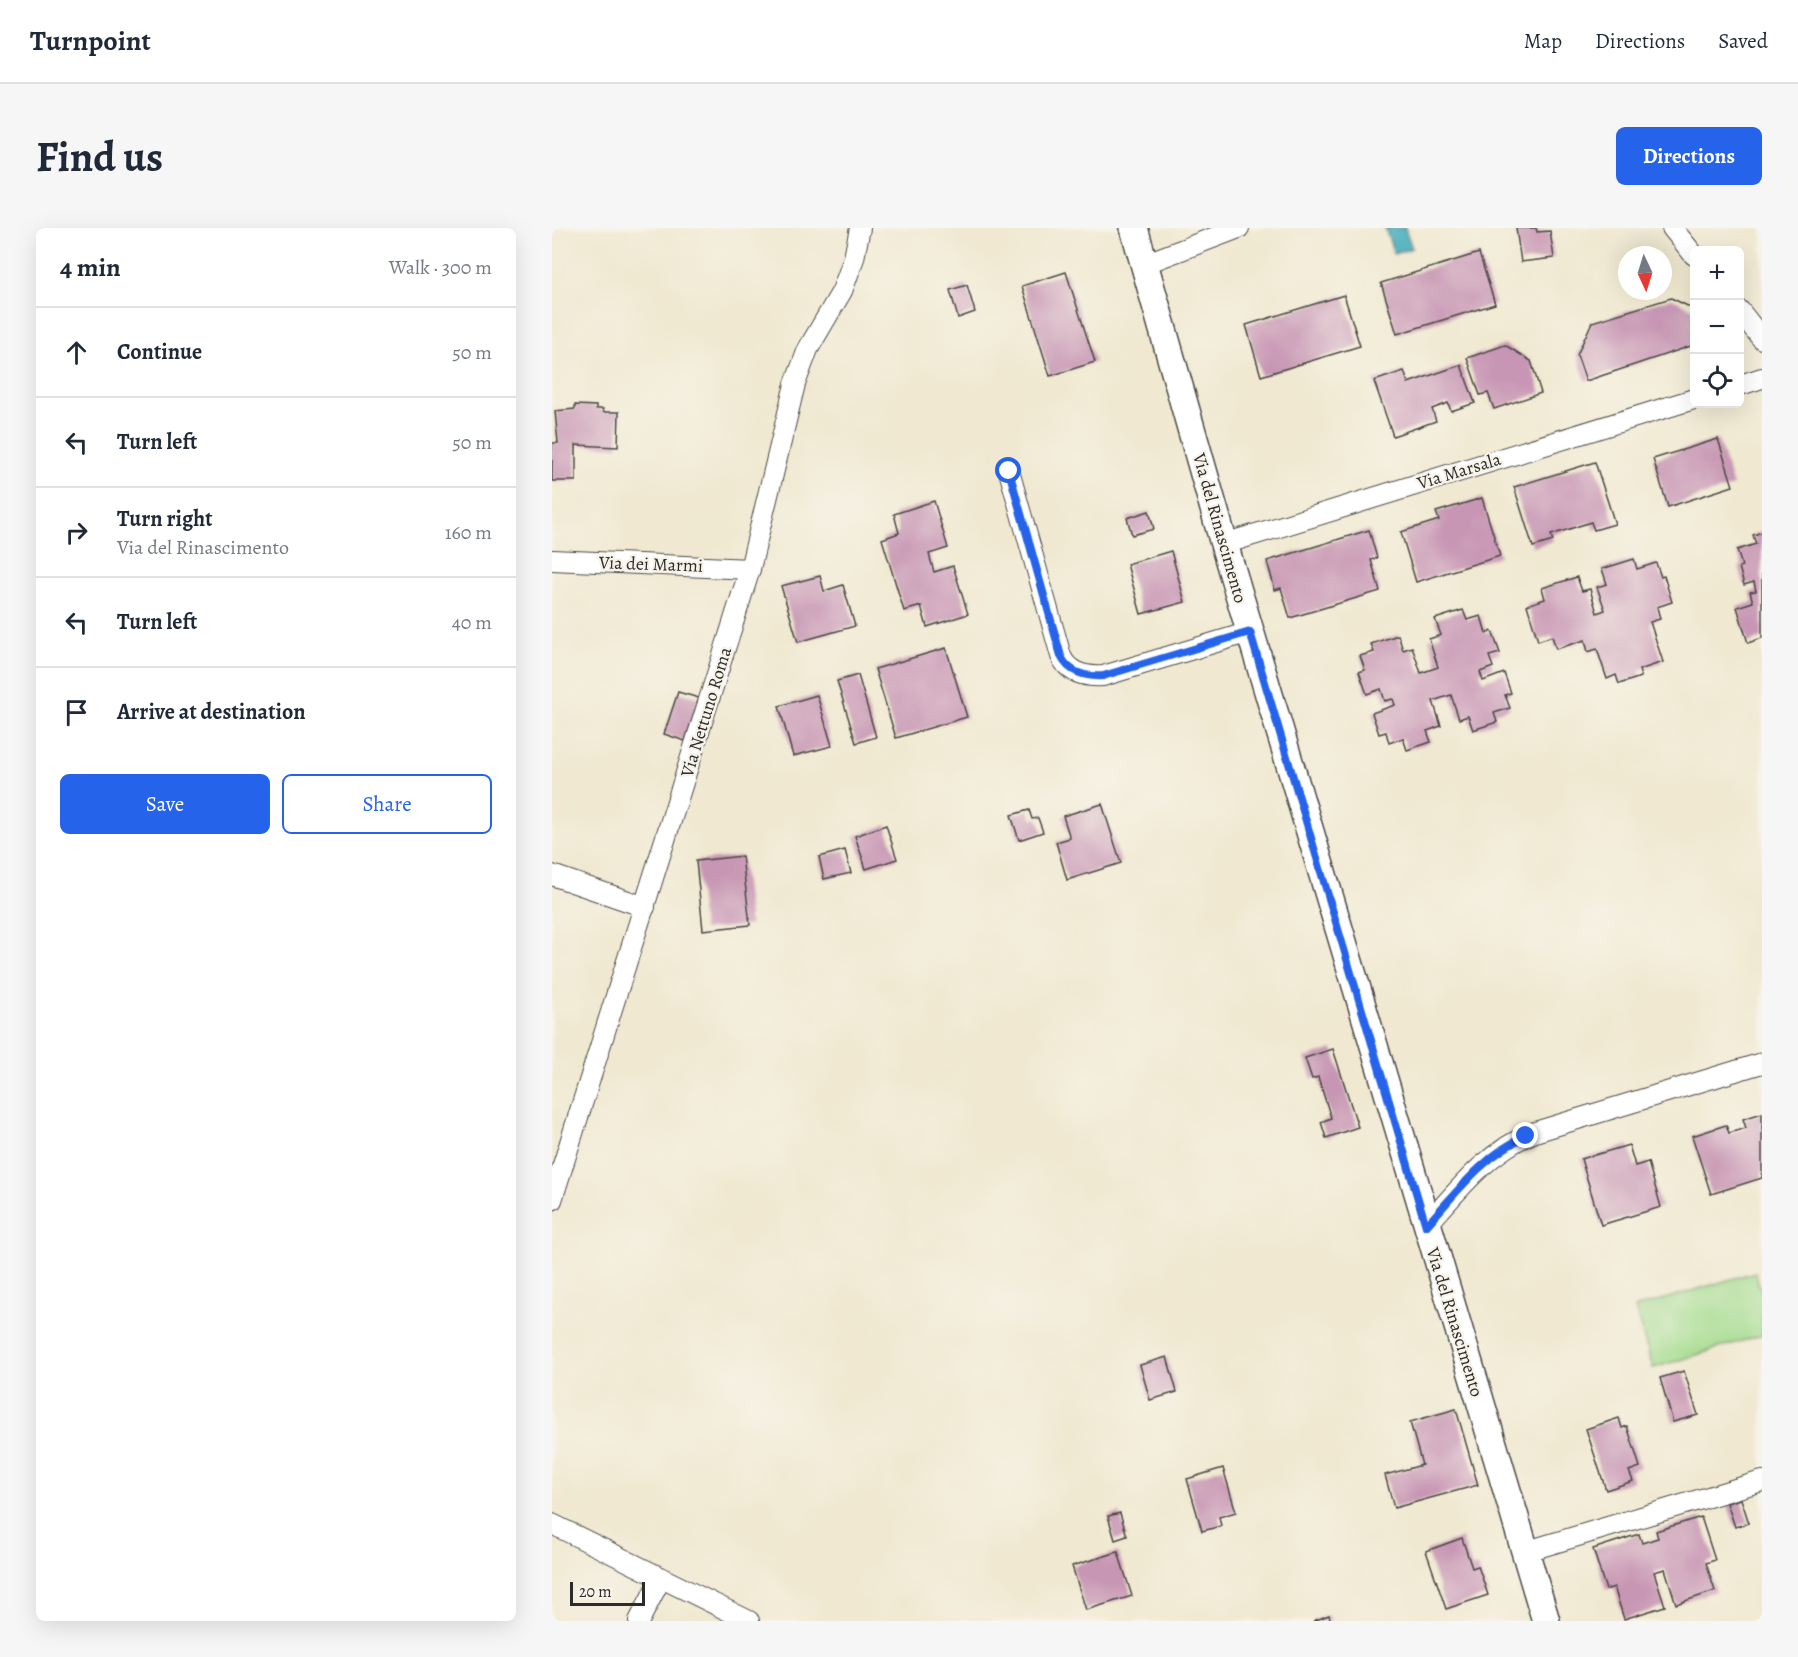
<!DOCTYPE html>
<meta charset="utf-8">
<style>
body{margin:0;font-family:Alegreya,serif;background:#f6f6f7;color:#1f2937}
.controls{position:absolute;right:18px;top:18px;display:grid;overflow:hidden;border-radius:9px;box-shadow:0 6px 24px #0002}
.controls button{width:54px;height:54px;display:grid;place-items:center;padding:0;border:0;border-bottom:2px solid #e0e1e3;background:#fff;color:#1f2937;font:30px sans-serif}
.compass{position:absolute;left:1066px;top:18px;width:54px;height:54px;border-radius:50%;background:#fff;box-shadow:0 6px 24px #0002;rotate:176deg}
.scale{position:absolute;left:18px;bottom:15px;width:75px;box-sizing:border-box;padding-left:6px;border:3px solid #2b2b2b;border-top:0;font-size:16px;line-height:21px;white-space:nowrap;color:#2b2b2b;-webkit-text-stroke:4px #f7f3e8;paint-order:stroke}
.stop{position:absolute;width:18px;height:18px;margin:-14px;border:4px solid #2563eb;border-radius:50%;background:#fff}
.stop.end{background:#2563eb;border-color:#fff;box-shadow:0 2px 6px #0008}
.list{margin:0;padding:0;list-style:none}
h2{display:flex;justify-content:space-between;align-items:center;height:78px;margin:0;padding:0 24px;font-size:26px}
h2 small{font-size:20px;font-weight:400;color:#747a83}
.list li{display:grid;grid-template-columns:39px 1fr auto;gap:18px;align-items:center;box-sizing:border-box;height:90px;padding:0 24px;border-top:2px solid #e0e1e3}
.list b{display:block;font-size:22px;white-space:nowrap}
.list p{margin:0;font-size:20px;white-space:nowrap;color:#747a83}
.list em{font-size:20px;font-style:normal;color:#747a83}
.actions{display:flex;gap:12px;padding:18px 24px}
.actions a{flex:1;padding:14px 0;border:2px solid #2563eb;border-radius:9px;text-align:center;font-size:21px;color:#2563eb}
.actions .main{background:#2563eb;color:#fff}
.icon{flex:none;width:33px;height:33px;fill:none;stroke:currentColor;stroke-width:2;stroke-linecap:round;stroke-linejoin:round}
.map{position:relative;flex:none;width:1210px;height:1393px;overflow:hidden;border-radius:9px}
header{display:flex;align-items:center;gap:36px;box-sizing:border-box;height:84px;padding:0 30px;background:#fff;border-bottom:2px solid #e0e1e3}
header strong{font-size:28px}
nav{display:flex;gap:33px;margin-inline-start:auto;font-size:21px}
.intro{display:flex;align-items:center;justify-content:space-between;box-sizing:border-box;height:144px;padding:0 36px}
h1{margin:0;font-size:42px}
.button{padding:15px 27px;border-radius:9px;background:#2563eb;color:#fff;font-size:21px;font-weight:700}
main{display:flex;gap:36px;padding:0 36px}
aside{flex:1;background:#fff;border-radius:9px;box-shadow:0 6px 24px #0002}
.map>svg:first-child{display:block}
</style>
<header>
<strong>Turnpoint</strong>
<nav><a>Map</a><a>Directions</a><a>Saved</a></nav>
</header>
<div class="intro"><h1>Find us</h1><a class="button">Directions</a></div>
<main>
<aside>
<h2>4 min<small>Walk · 300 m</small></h2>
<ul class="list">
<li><svg class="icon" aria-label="ahead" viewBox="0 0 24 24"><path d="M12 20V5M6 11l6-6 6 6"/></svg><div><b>Continue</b></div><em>50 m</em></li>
<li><svg class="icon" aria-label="left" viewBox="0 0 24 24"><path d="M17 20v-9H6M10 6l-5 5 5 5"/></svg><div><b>Turn left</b></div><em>50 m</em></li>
<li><svg class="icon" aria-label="right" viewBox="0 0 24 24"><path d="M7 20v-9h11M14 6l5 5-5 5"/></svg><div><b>Turn right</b><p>Via del Rinascimento</p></div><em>160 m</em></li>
<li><svg class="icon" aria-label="left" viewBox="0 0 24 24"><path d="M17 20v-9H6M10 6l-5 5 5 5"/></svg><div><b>Turn left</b></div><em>40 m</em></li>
<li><svg class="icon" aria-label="arrive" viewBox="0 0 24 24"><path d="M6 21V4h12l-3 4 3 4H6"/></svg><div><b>Arrive at destination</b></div></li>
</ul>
<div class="actions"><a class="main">Save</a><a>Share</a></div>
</aside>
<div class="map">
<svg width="1210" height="1393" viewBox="0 0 1210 1393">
<rect width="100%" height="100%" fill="#f7f3e8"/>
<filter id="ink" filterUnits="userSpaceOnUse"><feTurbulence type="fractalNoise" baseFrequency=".0167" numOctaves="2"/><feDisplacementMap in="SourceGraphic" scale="12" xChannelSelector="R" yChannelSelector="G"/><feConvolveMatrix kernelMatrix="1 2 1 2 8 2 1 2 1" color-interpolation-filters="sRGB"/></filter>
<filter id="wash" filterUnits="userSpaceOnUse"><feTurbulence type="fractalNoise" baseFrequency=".008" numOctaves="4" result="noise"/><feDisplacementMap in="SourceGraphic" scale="24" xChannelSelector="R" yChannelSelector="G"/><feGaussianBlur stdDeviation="1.35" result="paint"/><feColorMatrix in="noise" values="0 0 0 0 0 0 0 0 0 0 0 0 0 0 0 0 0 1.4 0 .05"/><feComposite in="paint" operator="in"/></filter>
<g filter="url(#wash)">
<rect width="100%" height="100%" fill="#f0e8d0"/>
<polygon fill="#a3db8d" stroke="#67835c" stroke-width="1.5" points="1203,1044 1210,1067 1210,1107 1101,1140 1083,1080"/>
<polygon fill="#3caabb" stroke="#346a73" stroke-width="1.5" points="833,0 853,0 860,20 842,26"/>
<g id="blocks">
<g fill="#c796b4">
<polygon points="964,0 984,0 985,4 998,3 1002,30 969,34"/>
<polygon points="927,25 943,76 845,106 829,55"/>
<polygon points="514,44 543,134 498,148 470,58"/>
<polygon points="415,57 423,84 406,90 398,62"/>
<polygon points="792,67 808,118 709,148 694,97"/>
<polygon points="1119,70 1142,81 1142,117 1034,153 1025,127 1040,94"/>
<polygon points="953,117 979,133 989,165 942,181 936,165 928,167 915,130"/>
<polygon points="909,137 923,175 899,183 896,175 880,181 884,193 841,208 822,153 852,143 856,155"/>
<polygon points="23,177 44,178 44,181 51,181 51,184 67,184 66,219 24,217 24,253 0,253 0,215 6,215 3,183 23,181"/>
<polygon points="1166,211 1181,258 1116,279 1101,231"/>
<polygon points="1043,234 1063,296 1042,302 1039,294 999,307 1001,313 981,319 962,259"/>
<polygon points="930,270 948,328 864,354 849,304 887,292 884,284"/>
<polygon points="382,273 396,320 377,326 382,344 401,338 416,386 375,399 369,378 352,383 330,311 347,305 342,286"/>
<polygon points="597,283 602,301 580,307 575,290"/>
<polygon points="817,302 825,330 819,332 828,363 738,390 729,360 723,362 715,333"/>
<polygon points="1210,304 1210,410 1196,415 1185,379 1201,374 1198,364 1204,363 1202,354 1192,357 1187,339 1190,338 1185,322 1204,316 1201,307"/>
<polygon points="619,323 633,374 589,386 575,336"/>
<polygon points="1082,331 1085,341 1104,335 1109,349 1112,348 1120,374 1105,379 1108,391 1098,394 1111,434 1087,442 1089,449 1067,456 1064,447 1055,451 1045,421 1036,424 1033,412 1004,421 1000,408 986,413 975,377 993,371 990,360 1025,349 1030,363 1038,361 1045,385 1053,382 1045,359 1055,356 1050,341"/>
<polygon points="268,348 272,363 291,357 303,398 246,414 229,358"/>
<polygon points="911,382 915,392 929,388 934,405 940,403 948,425 937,428 941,439 928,444 931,453 952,445 959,465 953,467 958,480 942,485 945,494 921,502 916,488 907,491 899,467 881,473 889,498 875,503 879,514 855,522 851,510 837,515 834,504 827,506 820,485 843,477 841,471 833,473 829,461 815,466 807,444 813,442 808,428 822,424 819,416 846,407 851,422 860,419 869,445 886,439 877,411 889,407 883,391"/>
<polygon points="394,420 415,489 344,510 323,441"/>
<polygon points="306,447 324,509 304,515 285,453"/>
<polygon points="126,464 147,470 133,513 112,506"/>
<polygon points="265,467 280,518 241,528 227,478"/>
<polygon points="550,576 569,635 515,652 504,614 518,610 511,588"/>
<polygon points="477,582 480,591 486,590 491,604 467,612 459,587"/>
<polygon points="334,597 345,631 314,641 303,608"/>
<polygon points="293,622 299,645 272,651 267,629"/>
<polygon points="190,628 198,697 151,702 144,633"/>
<polygon points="781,821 806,899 774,910 769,894 779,890 766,849 760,851 753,830"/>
<polygon points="1210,885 1210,950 1159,966 1140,908 1174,897 1177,905 1194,900 1191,891"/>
<polygon points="1077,917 1083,938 1096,934 1109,979 1049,997 1029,931"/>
<polygon points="615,1129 625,1164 598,1172 588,1137"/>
<polygon points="1132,1143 1146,1187 1121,1194 1108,1150"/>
<polygon points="904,1181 926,1257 842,1280 833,1247 870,1237 858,1194"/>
<polygon points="1067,1190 1070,1200 1075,1198 1088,1239 1077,1243 1081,1253 1054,1262 1034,1201"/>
<polygon points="671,1240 684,1284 667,1289 669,1298 650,1303 635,1251"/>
<polygon points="1189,1271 1197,1295 1183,1299 1175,1275"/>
<polygon points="568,1285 575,1308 563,1312 556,1288"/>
<polygon points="1149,1289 1163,1332 1154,1335 1163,1363 1124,1376 1113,1341 1102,1344 1113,1378 1072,1391 1062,1359 1054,1362 1041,1321 1087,1306 1090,1315 1106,1310 1104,1303"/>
<polygon points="910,1310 920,1340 926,1338 936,1367 894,1381 874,1323"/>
<polygon points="566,1324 580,1368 534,1382 520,1338"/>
<polygon points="777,1387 779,1393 761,1393"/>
</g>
</g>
</g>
<g filter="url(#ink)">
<use href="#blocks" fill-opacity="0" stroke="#494744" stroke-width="1.5"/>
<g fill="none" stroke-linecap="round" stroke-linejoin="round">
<defs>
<g id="street">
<polyline points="1120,0 1142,27"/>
<polyline points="592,36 687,0"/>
<polyline points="1188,83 1210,111"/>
<polyline points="1188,157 1210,150"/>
<path d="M457 243 509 428C516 445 533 449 551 448L698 404"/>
<polyline points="672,316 1142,171"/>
<polyline points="0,332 198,341"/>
<polyline points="0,647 93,679"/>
<polyline points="0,972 198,341 243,156 256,121 290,63 302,30 308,0"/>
<path d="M874 998C907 961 936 923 983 904L1210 835"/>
<polyline points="0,1296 197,1393"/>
<polyline points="972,1324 1210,1253"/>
<polyline points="87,1393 109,1350"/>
</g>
<polyline id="secondary" points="582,0 672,316 994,1393"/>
</defs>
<use href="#street" stroke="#494744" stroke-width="22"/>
<use href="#secondary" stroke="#494744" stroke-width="30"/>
<use href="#street" stroke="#fff" stroke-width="20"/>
<use href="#secondary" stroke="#fff" stroke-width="27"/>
</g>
</g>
<g fill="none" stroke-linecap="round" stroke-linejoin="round" filter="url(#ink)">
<path stroke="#2563eb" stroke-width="8" d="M457 243 509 428C516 444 533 449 551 448L698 404 874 998C905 964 932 927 974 908"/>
</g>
<g text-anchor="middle" stroke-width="4.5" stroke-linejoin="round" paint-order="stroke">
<g font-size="18" fill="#2b2b2b" stroke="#f7f3e8">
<text transform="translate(907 243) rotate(-17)" y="6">Via Marsala</text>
<text transform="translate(668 300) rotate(74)" y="6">Via del Rinascimento</text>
<text transform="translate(99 336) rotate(2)" y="6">Via dei Marmi</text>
<text transform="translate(154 484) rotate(-73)" y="6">Via Nettuno Roma</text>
<text transform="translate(903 1094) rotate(73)" y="6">Via del Rinascimento</text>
</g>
</g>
</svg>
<div class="controls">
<button>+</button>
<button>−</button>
<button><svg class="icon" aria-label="locate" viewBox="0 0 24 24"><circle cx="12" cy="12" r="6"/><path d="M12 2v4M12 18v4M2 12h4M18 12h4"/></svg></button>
</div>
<svg class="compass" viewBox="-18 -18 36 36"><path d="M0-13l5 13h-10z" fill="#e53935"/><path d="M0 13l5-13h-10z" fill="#747a83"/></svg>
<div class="scale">20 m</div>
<div class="stop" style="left:457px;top:243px"></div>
<div class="stop end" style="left:974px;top:908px"></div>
</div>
</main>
